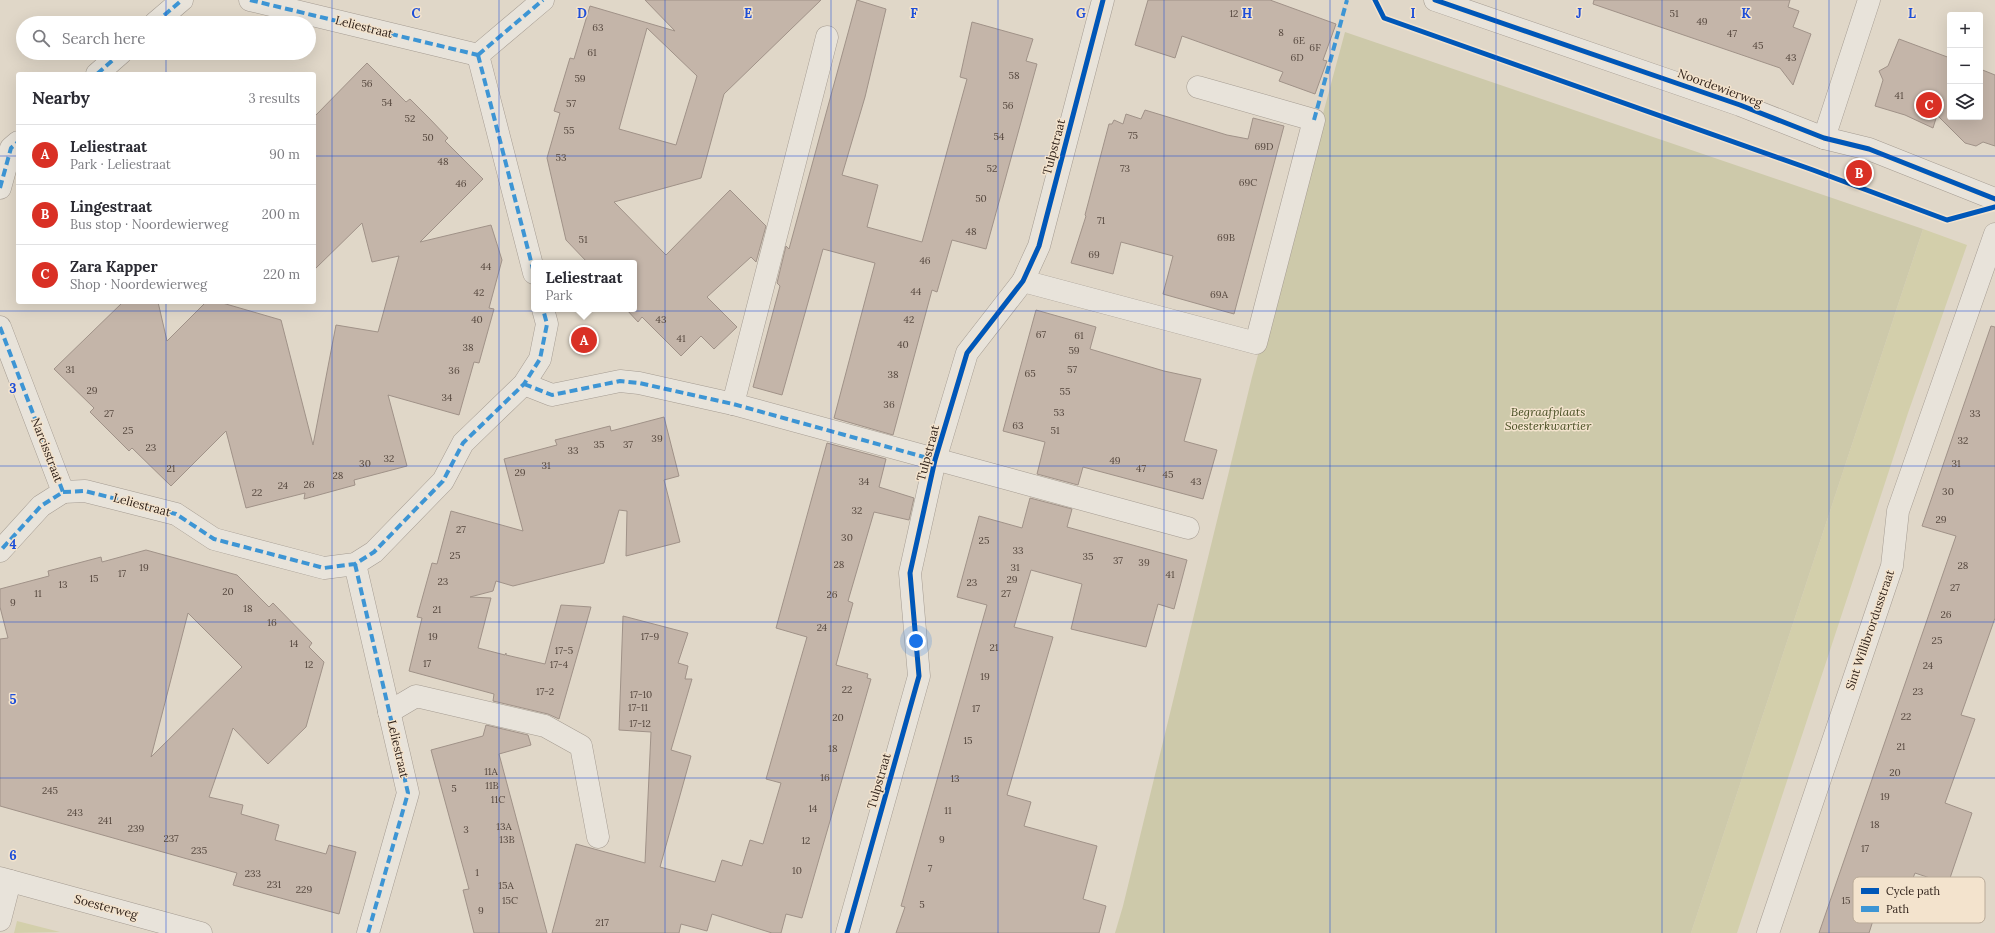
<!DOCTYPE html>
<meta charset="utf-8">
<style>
body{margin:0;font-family:Lora,serif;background:#f2f2f3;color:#2b2b33}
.controls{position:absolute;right:12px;top:12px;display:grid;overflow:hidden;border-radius:4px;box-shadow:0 4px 16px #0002}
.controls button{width:36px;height:36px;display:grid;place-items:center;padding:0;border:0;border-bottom:1px solid #e1e1e2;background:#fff;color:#2b2b33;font:20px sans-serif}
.you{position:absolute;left:916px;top:641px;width:14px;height:14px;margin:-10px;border:3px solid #fff;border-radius:50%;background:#1a73e8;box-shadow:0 0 0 6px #1a73e833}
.badge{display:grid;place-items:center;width:26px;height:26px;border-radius:50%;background:#d93025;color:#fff;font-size:13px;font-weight:700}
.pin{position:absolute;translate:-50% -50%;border:2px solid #fff;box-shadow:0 1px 4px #0006}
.popup{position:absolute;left:531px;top:260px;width:106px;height:52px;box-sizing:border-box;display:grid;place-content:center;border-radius:4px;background:#fff;filter:drop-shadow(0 1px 3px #0005);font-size:13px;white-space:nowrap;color:#7c7c81}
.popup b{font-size:15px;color:#2b2b33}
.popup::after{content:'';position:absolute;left:50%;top:100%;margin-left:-8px;border:8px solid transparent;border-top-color:#fff}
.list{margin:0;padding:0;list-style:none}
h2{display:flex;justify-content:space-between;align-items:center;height:52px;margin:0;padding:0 16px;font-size:17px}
h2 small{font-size:13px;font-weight:400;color:#7c7c81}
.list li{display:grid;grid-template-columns:26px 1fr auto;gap:12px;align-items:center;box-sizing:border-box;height:60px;padding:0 16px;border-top:1px solid #e1e1e2}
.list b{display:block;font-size:15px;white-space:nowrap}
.list p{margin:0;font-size:13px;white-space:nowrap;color:#7c7c81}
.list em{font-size:13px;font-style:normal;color:#7c7c81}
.icon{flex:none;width:22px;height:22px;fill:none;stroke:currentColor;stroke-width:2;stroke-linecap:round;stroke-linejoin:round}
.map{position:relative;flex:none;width:1995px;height:933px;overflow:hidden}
.search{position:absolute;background:#fff;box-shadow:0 4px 16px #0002;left:16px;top:16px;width:300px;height:44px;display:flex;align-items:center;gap:10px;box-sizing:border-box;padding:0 14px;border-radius:22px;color:#7c7c81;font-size:15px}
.panel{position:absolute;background:#fff;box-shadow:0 4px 16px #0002;left:16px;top:72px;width:300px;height:232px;border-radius:4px}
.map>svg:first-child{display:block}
</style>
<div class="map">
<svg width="1995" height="933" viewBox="0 0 1995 933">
<rect width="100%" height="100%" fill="#e0d7c8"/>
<g fill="#d3cfab">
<polygon points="1923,229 1967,245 1908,413 1737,933 1691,933"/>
<polygon points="17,921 60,932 14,933"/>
</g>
<polygon fill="#cdc9aa" points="1345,32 1923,229 1691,933 1115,933 1123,906 1252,377"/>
<g fill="#c4b5a9" stroke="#a09288" fill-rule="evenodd">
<path d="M645 0H821L724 94 701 178 614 202 666 255 730 190 766 226 756 262 751 257 707 297 737 327 714 349 701 336 681 356 642 317 638 322 626 309H634V263H588L566 240 547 158 560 113 554 111 570 58 574 59 590 6 675 31ZM647 28 697 76 676 145 619 129Z"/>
<polygon points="857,0 886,9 865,97 842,175 878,185 867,227 922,242 967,79 960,77 972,22 1033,39 1026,61 1037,64 986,249 952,240 937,292 932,290 893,435 834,418 875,263 823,249 782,395 753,387 780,286 777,283 786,246 789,249"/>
<polygon points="1148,0 1270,0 1336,24 1323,60 1327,61 1315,94 1279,81 1283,72 1182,36 1175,58 1135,45"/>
<polygon points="1594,0 1790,0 1788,7 1799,11 1793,27 1811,34 1793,85 1780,68 1593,4"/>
<polygon points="1899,39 1950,58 1950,117 1980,117 1980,69 1995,75 1995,146 1983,142 1976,146 1965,143 1937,115 1933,128 1905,115 1875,106 1883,80 1879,71 1888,66"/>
<polygon points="367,63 406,102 410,99 430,119 448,138 445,141 483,179 420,242 491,225 502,260 489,308 494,309 479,363 474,362 459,415 388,395 407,466 354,480 355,485 304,499 305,493 246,508 226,431 171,486 132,448 129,451 90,412 94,408 54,369 123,302 158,302 167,341 206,302 219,302 281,320 313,445 336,325 378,332 399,256 372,262 362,223 314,270 314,117"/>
<polygon points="1145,110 1227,135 1248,139 1253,118 1284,126 1234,314 1163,294 1173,256 1121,242 1113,274 1071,263 1086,216 1085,215 1109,124 1112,124 1114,120 1123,124 1126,114 1141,119"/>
<polygon points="1036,310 1096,327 1090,349 1164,371 1201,379 1184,441 1217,450 1203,499 1083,467 1078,485 1037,474 1045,442 1003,431"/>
<polygon points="1991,326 1995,327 1995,618 1961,715 1975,719 1945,803 1972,813 1948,884 1915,873 1899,914 1877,908 1869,933 1819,933 1956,536 1922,526"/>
<polygon points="664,417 679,476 664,480 680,542 626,556 627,511 619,510 604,563 513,586 496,581 493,591 470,597 491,598 478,648 505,655 506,653 506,655 545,664 561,605 591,607 559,719 548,714 493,701 494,694 409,671 422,618 417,617 432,563 437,564 451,511 523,531 504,459 557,445 555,440 610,426 611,431"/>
<polygon points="827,443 886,459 879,487 914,498 909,520 874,512 848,601 853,603 836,665 868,674 867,678 871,679 802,918 786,914 781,933 772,933 712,914 707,931 681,924 679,933 552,933 576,844 645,863 651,732 619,730 623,616 688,633 678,663 688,666 685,679 692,679 671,750 691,756 660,867 715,882 722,860 742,866 750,840 763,844 781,783 766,779 807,637 776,628"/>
<polygon points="1030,498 1072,509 1067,527 1187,560 1174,609 1158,604 1146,647 1071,629 1082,584 1031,570 1014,627 1053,637 1007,795 1031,802 1024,826 1097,846 1083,899 1106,906 1099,933 896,933 905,907 901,906 987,605 957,597 979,516 1022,528"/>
<path d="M146 550 237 575 269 607 273 603 312 643 309 647 324 662 306 727 268 764 233 728 209 797 243 805 241 814 279 825 275 840 326 854 329 845 356 852 339 914 233 885 237 873 0 806V639L8 638 0 607V589L49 576 48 571 101 557 102 562ZM188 613 242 667 151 757Z"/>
<polygon points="486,725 528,735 531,745 499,754 547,933 474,933 463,890 469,889 431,750 483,736"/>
</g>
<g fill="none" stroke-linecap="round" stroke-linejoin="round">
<defs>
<g id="minor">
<polyline points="250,0 478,55"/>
<polyline points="1435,0 1740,105 1824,138 1869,149 1995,199"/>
<polyline points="155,23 182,0"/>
<polyline points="478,55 534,273"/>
<polyline points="478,55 543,0"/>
<polyline points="97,74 121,53"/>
<polyline points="1824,138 1869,0"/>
<polyline points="0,188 11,148 18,142"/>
<polyline points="1023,281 1256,343 1314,120 1198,87"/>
<polyline points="0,327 63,492 41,506 0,551"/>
<polyline points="524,384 552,395 620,381 639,383 733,404 1188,528"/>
<polyline points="733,404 827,37"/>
<polyline points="63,492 85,491 176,514 214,539 324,568 355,564 374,552 443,481 463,443 524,384 540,359 547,324 543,309"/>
<polyline points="355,564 408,793 368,933"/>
<polyline points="389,712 416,696 545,726 581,746 598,837"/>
<polyline points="0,878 201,933"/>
<polyline points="0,920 10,881"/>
<polyline points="847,933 919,676 910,573 935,460 967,353 1023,281 1039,246 1103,0"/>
<polyline points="1768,933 1892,566 1898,511 1995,234"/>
</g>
</defs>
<use href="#minor" stroke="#a59c92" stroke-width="23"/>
<use href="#minor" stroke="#e8e3da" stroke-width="22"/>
<g stroke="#3d95d4" stroke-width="4" stroke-dasharray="8 4" stroke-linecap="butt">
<polyline points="250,0 478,55"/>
<polyline points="155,23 182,0"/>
<polyline points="478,55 534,273"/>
<polyline points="478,55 543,0"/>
<polyline points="97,74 121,53"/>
<polyline points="1314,120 1347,0"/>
<polyline points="0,188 11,148 18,142"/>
<polyline points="0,327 63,492 41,506 0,551"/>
<polyline points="524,384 552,395 620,381 639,383 733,404 935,460"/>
<polyline points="63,492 85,491 176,514 214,539 324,568 355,564 374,552 443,481 463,443 524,384 540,359 547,324 543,309"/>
<polyline points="355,564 408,793 368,933"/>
</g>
<defs>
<g id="cycleway">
<polyline points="1375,0 1384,18 1813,170 1947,220 1995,207"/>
<polyline points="1435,0 1740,105 1824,138 1869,149 1995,199"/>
<polyline points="847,933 919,676 910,573 935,460 967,353 1023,281 1039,246 1103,0"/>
</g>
</defs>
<use href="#cycleway" stroke="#f3e3cd" stroke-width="8"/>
<use href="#cycleway" stroke="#0057b8" stroke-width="5"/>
</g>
<path fill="none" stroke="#1d4ed8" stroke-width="1" stroke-opacity="0.55" d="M166 0V23M332 0V933M499 0V933M665 0V933M831 0V933M998 0V933M1164 0V933M1330 0V933M1496 0V933M1662 0V933M1829 0V933M166 53V74M0 156H18M314 156H1995M166 302V933M0 311H1995M0 466H1995M0 622H1995M0 778H1995"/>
<g text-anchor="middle" stroke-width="3" stroke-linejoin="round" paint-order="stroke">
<g font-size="10" fill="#56483f">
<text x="1234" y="17">12</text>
<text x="1674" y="17">51</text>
<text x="1702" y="25">49</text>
<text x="598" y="31">63</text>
<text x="1281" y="36">8</text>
<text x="1732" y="37">47</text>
<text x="1299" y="44">6E</text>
<text x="1758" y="49">45</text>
<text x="1315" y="51">6F</text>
<text x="592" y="56">61</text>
<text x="1297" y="61">6D</text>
<text x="1791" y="61">43</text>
<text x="1014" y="79">58</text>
<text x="580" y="82">59</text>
<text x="367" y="87">56</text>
<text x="1899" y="99">41</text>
<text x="387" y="106">54</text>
<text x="571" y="107">57</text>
<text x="1008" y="109">56</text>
<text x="410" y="122">52</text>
<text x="569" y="134">55</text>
<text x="1133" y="139">75</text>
<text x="999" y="140">54</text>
<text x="428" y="141">50</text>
<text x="1264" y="150">69D</text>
<text x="561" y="161">53</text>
<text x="443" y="165">48</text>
<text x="992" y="172">52</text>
<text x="1125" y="172">73</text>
<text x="1248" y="186">69C</text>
<text x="461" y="187">46</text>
<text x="981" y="202">50</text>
<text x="1101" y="224">71</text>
<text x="971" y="235">48</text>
<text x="1226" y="241">69B</text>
<text x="583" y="243">51</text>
<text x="1094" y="258">69</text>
<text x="925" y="264">46</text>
<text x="486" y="270">44</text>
<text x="916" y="295">44</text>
<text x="479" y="296">42</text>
<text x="1219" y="298">69A</text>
<text x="477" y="323">40</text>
<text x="661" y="323">43</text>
<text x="909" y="323">42</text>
<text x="1041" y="338">67</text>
<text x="1079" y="339">61</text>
<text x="681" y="342">41</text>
<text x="903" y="348">40</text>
<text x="468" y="351">38</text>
<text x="1074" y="354">59</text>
<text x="70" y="373">31</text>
<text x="1072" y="373">57</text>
<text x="454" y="374">36</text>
<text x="1030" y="377">65</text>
<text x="893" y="378">38</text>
<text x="92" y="394">29</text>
<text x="1065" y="395">55</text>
<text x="447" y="401">34</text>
<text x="889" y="408">36</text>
<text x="1059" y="416">53</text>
<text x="109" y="417">27</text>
<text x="1975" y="417">33</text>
<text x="1018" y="429">63</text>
<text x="128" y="434">25</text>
<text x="1055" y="434">51</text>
<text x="657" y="442">39</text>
<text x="1963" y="444">32</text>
<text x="599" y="448">35</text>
<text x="628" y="448">37</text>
<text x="151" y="451">23</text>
<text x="573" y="454">33</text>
<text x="389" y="462">32</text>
<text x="1115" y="464">49</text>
<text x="365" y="467">30</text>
<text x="1956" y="467">31</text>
<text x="546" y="469">31</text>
<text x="171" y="472">21</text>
<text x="1141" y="472">47</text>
<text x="520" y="476">29</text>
<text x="1168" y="478">45</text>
<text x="338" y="479">28</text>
<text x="864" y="485">34</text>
<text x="1196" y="485">43</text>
<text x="309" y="488">26</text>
<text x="283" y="489">24</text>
<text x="1948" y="495">30</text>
<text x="257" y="496">22</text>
<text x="857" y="514">32</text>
<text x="1941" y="523">29</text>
<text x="461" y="533">27</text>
<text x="847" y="541">30</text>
<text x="984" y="544">25</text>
<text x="1018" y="554">33</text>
<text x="455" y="559">25</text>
<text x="1088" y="560">35</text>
<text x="1118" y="564">37</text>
<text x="1144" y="566">39</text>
<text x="839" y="568">28</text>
<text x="1963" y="569">28</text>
<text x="144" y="571">19</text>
<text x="1015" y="571">31</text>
<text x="122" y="577">17</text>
<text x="1170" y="578">41</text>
<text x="94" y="582">15</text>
<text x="1012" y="583">29</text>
<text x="443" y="585">23</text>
<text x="972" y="586">23</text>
<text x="63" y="588">13</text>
<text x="1955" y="591">27</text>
<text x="228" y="595">20</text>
<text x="38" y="597">11</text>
<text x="1006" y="597">27</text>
<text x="832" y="598">26</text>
<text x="13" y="606">9</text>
<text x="248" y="612">18</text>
<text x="437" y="613">21</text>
<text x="1946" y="618">26</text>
<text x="272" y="626">16</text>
<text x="822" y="631">24</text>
<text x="433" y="640">19</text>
<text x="650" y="640">17-9</text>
<text x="1937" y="644">25</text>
<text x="294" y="647">14</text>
<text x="994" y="651">21</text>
<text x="564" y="654">17-5</text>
<text x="427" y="667">17</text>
<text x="309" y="668">12</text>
<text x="559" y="668">17-4</text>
<text x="1928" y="669">24</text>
<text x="985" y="680">19</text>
<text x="847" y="693">22</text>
<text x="545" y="695">17-2</text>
<text x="1918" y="695">23</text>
<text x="641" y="698">17-10</text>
<text x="638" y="711">17-11</text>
<text x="976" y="712">17</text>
<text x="1906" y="720">22</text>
<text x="838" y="721">20</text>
<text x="640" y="727">17-12</text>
<text x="968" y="744">15</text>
<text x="1901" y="750">21</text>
<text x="833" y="752">18</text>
<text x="491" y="775">11A</text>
<text x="1895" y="776">20</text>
<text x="825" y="781">16</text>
<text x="955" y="782">13</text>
<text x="492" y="789">11B</text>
<text x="454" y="792">5</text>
<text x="50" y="794">245</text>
<text x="1885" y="800">19</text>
<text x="498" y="803">11C</text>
<text x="813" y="812">14</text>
<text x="948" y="814">11</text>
<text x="75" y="816">243</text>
<text x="105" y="824">241</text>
<text x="1875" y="828">18</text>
<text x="504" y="830">13A</text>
<text x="136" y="832">239</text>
<text x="466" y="833">3</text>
<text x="171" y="842">237</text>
<text x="507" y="843">13B</text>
<text x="942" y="843">9</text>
<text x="806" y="844">12</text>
<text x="1865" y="852">17</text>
<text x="199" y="854">235</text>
<text x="930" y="872">7</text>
<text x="797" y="874">10</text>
<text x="477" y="876">1</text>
<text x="253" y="877">233</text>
<text x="274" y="888">231</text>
<text x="506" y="889">15A</text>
<text x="304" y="893">229</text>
<text x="510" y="904">15C</text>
<text x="1846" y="904">15</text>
<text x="922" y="908">5</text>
<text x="481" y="914">9</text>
<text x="602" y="926">217</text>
</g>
<g font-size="12" fill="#32241c" stroke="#f3e3cd">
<text transform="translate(364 27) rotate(14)" y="4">Leliestraat</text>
<text transform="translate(1720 88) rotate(20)" y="4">Noordewierweg</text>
<text transform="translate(1054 147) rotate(-75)" y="4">Tulpstraat</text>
<text transform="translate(47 450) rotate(69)" y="4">Narcisstraat</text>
<text transform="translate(928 453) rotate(-75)" y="4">Tulpstraat</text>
<text transform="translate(142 505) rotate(15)" y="4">Leliestraat</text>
<text transform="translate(1870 630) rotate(-71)" y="4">Sint Willibrordusstraat</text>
<text transform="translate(398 749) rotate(77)" y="4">Leliestraat</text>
<text transform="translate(879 781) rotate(-74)" y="4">Tulpstraat</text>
<text transform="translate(106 907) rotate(15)" y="4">Soesterweg</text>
</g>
<g font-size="12" font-style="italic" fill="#484e23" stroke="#f3e3cd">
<text x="1548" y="416">Begraafplaats<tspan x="1548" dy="14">Soesterkwartier</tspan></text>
</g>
</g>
<rect x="1853" y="877" width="132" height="46" rx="6" fill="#f3e3cd" stroke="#b9aa98" stroke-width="1"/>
<rect x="1861" y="888" width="18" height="6" fill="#0057b8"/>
<rect x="1861" y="906" width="18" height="6" fill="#3d95d4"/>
<g font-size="11" fill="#32241c">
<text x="1886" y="895">Cycle path</text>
<text x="1886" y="913">Path</text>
</g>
<g font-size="13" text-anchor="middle" font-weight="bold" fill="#1d4ed8" stroke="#f3e3cd" stroke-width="3" stroke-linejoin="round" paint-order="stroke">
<text x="416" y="18">C</text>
<text x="582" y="18">D</text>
<text x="748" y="18">E</text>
<text x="914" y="18">F</text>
<text x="1081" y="18">G</text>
<text x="1247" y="18">H</text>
<text x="1413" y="18">I</text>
<text x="1579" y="18">J</text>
<text x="1746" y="18">K</text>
<text x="1912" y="18">L</text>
<text x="13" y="393">3</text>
<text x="13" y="549">4</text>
<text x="13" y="704">5</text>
<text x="13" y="860">6</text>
</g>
</svg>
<div class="controls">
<button>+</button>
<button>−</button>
<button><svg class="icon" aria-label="layers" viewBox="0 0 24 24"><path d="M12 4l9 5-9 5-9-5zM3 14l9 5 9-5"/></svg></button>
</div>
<div class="you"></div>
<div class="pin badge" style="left:584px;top:340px">A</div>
<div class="popup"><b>Leliestraat</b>Park</div>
<div class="pin badge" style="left:1859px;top:173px">B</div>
<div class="pin badge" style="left:1929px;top:105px">C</div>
<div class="search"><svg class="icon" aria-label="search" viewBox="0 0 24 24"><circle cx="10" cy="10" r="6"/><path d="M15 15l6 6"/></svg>Search here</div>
<section class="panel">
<h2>Nearby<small>3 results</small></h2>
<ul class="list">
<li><span class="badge">A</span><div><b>Leliestraat</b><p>Park · Leliestraat</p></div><em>90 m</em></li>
<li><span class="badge">B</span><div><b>Lingestraat</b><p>Bus stop · Noordewierweg</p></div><em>200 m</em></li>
<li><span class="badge">C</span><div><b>Zara Kapper</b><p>Shop · Noordewierweg</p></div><em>220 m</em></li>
</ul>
</section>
</div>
